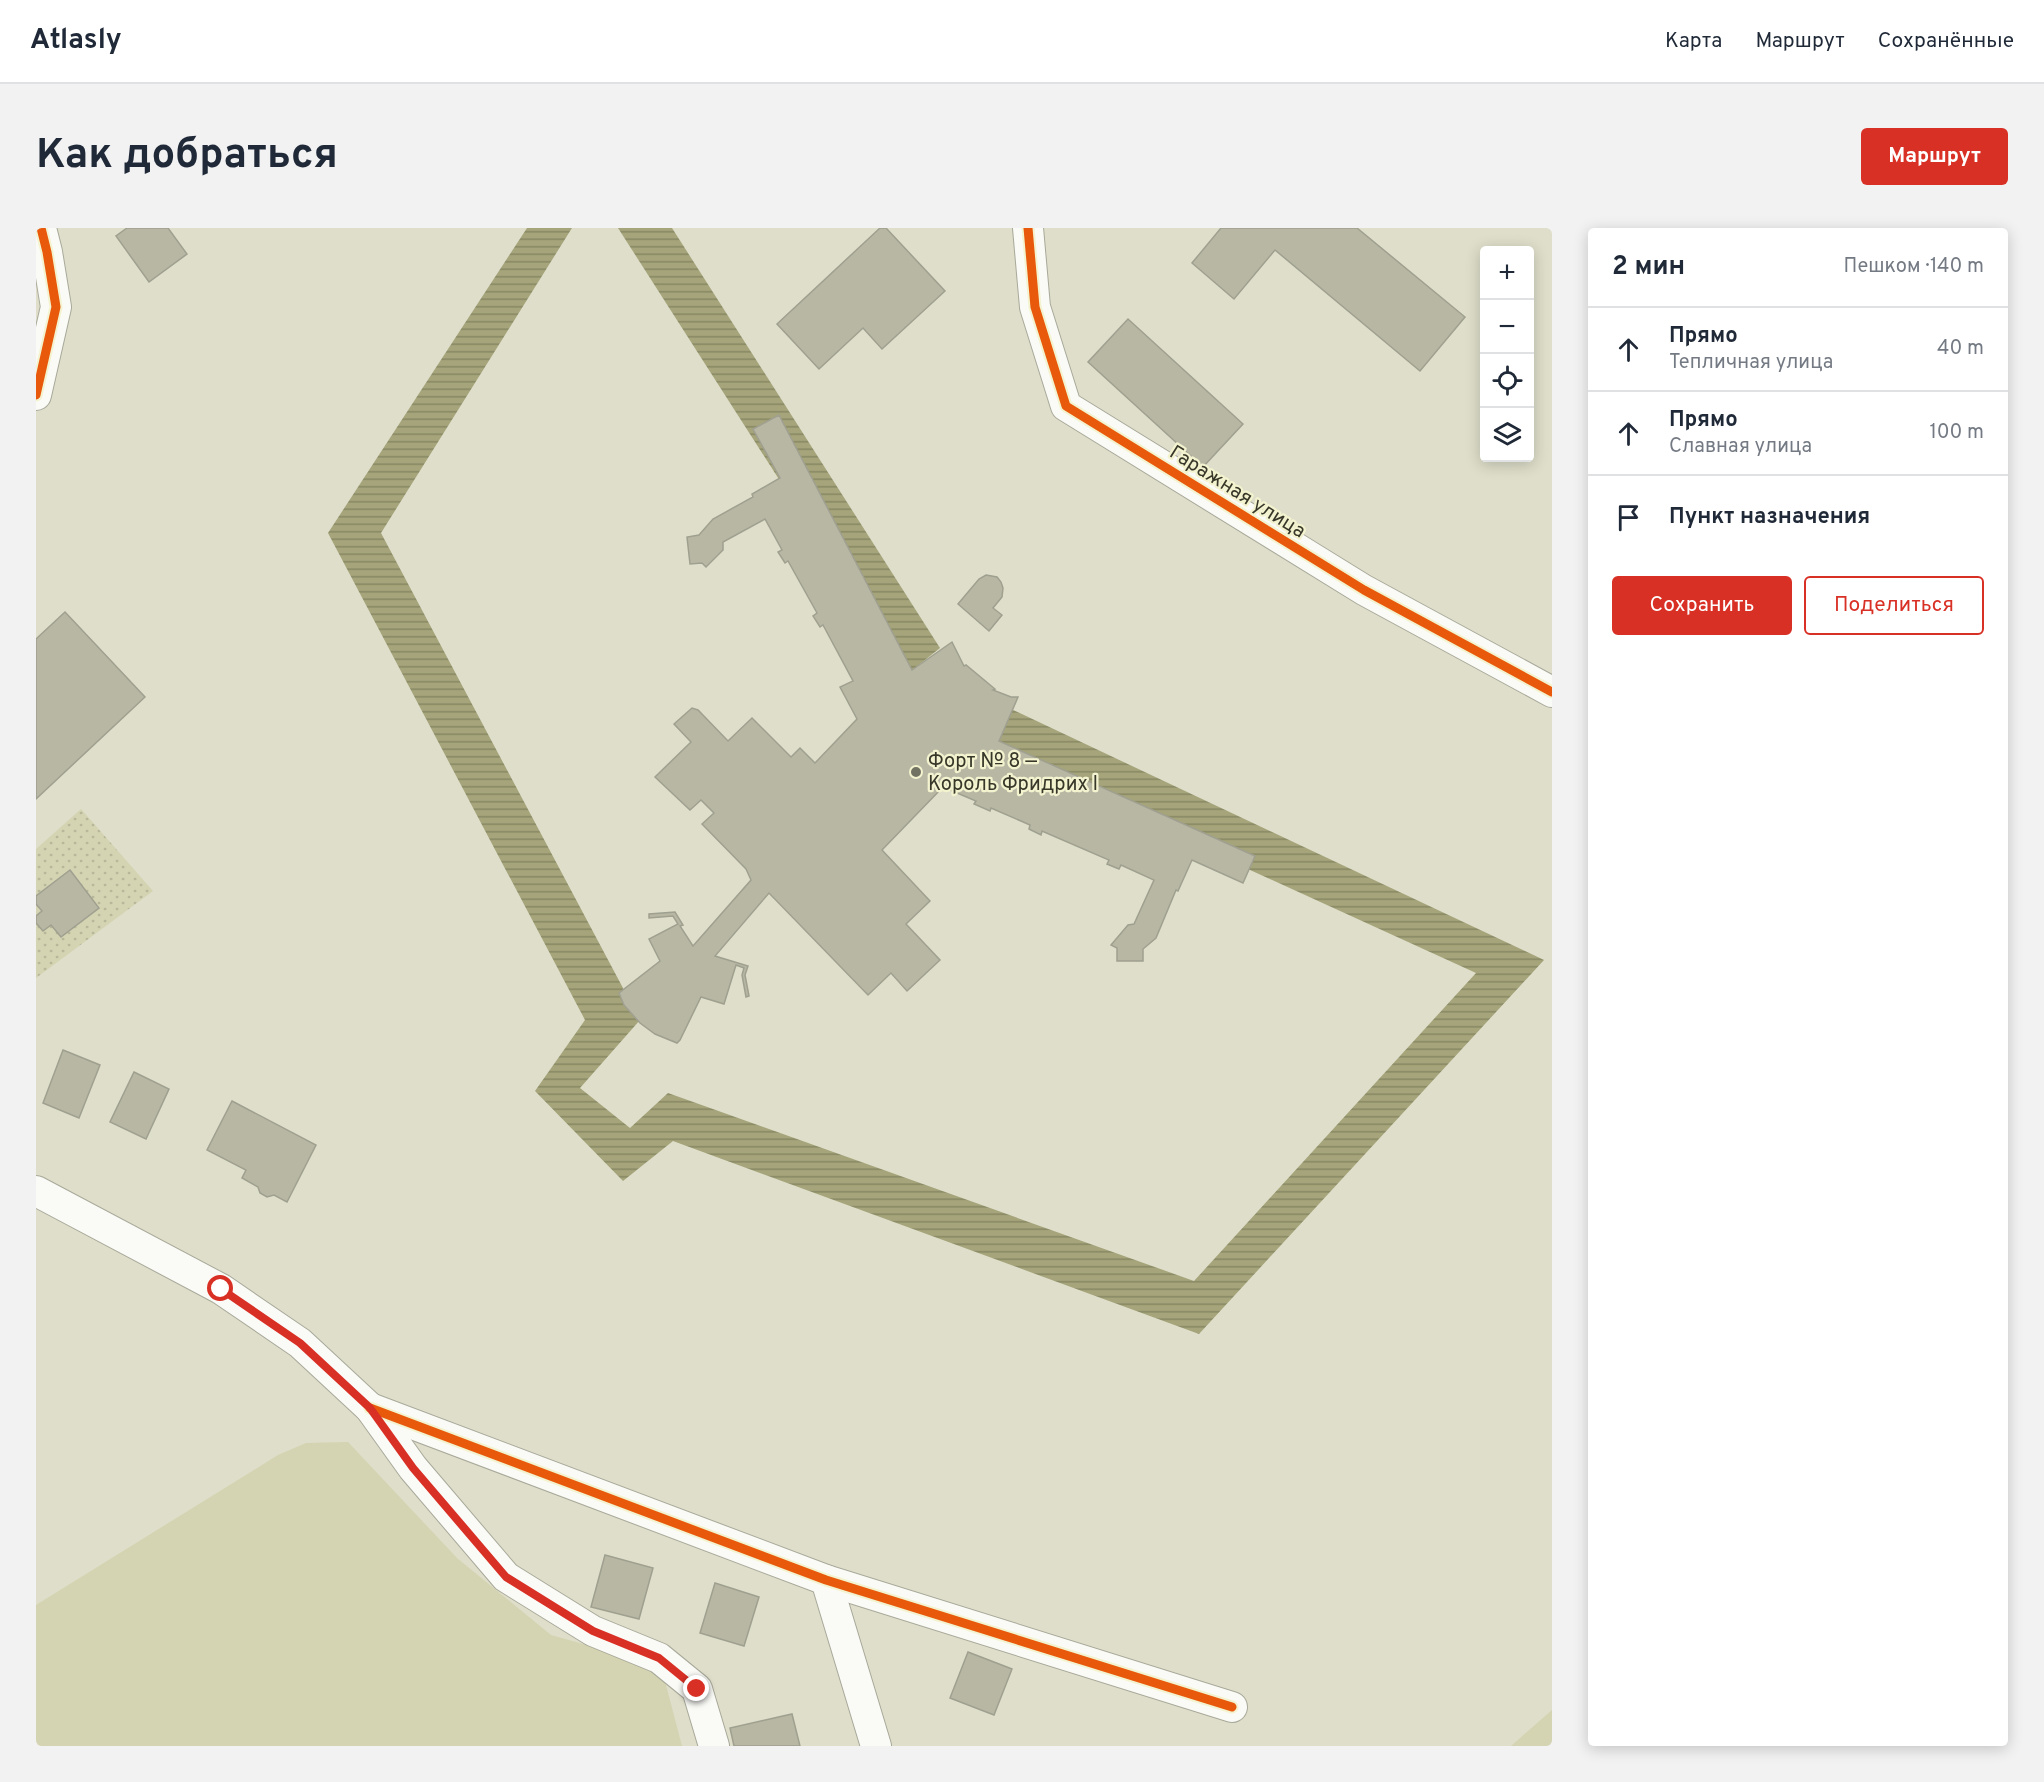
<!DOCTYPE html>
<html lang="ru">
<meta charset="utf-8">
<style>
body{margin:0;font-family:Overpass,sans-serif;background:#f2f2f3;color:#1f2937}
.controls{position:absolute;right:18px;top:18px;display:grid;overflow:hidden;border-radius:6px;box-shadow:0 3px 15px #0003}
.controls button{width:54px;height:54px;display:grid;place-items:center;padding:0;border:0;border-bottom:2px solid #e0e1e3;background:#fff;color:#1f2937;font:30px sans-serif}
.stop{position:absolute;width:18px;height:18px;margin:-14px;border:4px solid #d93025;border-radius:50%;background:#fff}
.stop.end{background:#d93025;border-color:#fff;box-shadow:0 2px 6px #0008}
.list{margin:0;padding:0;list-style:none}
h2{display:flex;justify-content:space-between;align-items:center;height:78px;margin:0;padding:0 24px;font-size:26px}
h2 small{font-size:20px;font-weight:400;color:#747a83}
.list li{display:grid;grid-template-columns:39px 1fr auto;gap:18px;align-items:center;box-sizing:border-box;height:84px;padding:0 24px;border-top:2px solid #e0e1e3}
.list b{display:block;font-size:22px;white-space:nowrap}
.list p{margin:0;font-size:20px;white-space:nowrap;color:#747a83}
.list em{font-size:20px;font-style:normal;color:#747a83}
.actions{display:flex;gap:12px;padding:18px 24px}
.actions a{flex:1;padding:14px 0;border:2px solid #d93025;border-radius:6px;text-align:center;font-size:21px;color:#d93025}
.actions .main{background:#d93025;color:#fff}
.icon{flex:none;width:33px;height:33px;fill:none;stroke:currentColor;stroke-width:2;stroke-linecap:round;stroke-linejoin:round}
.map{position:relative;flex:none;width:1516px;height:1518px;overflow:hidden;border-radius:6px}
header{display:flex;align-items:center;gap:36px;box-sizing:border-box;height:84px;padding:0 30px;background:#fff;border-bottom:2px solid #e0e1e3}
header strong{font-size:28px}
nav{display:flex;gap:33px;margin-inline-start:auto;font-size:21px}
.intro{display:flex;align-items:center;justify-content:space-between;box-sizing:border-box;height:144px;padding:0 36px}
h1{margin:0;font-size:42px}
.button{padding:15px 27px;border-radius:6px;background:#d93025;color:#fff;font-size:21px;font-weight:700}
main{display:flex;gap:36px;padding:0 36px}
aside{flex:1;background:#fff;border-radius:6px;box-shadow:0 3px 15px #0003}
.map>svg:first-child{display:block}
</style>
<header>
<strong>Atlasly</strong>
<nav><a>Карта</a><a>Маршрут</a><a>Сохранённые</a></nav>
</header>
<div class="intro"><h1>Как добраться</h1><a class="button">Маршрут</a></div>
<main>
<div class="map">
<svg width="1516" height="1518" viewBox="0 0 1516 1518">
<defs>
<pattern id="garden-dots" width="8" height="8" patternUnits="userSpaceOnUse" patternTransform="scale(1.5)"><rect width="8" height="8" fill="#d4d4b2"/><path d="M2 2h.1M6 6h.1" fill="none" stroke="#b7b799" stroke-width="1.8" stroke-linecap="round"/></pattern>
<pattern id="water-rules" width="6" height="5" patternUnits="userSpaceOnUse" patternTransform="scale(1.5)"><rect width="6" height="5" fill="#a5a47a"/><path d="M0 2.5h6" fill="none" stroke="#878764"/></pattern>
</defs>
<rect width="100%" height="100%" fill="#dedeca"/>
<g fill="#d4d4b2">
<polygon points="312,1214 421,1330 515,1407 625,1438 646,1518 0,1518 0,1377 242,1227 270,1215"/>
<polygon points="1516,1482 1516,1518 1475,1518"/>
</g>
<polygon fill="url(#garden-dots)" points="45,581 117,663 0,750 0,621"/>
<g fill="url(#water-rules)">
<polygon points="491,0 536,0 345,305 604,792 544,860 594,900 632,865 1158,1053 1440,745 949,521 975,481 1508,732 1163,1106 637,913 587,953 499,863 549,792 292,305"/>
<polygon points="582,0 636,0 904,420 869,448"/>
</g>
<g fill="#b8b7a4" stroke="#a0a090" stroke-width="1.5">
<polygon points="91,0 132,0 151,26 113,54 80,8"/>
<polygon points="844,0 850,0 909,63 846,121 827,100 783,141 741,96"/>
<polygon points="1185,0 1321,0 1429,89 1384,143 1239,22 1198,71 1156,35"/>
<polygon points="1092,91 1207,196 1167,239 1052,134"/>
<polygon points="743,187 876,442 916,414 928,438 930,437 959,461 957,462 975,469 982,469 963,513 1219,628 1207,655 1156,632 1142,663 1140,662 1120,710 1107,721 1107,733 1081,733 1081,720 1075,717 1092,697 1098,696 1118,652 1085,637 1083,641 1071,636 1073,632 1006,603 1005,607 993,601 994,597 955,580 954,583 938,576 940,573 907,559 846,622 894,673 870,696 904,732 871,763 855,745 832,767 733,665 679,728 712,738 709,747 713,768 710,769 706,747 708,740 700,737 688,776 665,769 644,812 641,815 619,806 604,795 588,777 583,765 624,733 613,711 642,696 637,688 613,690 613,686 639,684 647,697 644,698 657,718 715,652 710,641 666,596 678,585 665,572 654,582 619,549 655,514 638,496 656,480 662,482 692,513 716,490 755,529 764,520 779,535 821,491 804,459 817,453 787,397 784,399 777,388 781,385 752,333 749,335 742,324 746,322 729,291 687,314 687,322 670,339 666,335 654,336 651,309 663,307 677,291 717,269 716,266 744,250 717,201"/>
<polygon points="950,347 961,349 965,354 967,360 966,369 957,380 966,387 953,403 922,376 943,351"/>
<polygon points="29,384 109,469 0,571 0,411"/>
<polygon points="34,642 63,680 25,709 15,697 7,703 0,695 0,688 6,683 0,676 0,668"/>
<polygon points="27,822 64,837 43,890 7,875"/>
<polygon points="98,844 133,861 110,911 74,894"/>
<polygon points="196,873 280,917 251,974 238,967 231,969 224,965 222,959 206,950 210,942 171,922"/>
<polygon points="569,1327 617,1340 603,1391 555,1379"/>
<polygon points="679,1355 723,1369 708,1418 664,1405"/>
<polygon points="932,1424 976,1441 958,1487 914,1470"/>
<polygon points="756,1486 764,1518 698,1518 694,1500"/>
</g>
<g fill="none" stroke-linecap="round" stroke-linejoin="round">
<defs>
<g id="street">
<polyline points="992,0 999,79 1030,178 1328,362 1516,464"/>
<polyline points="0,167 20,79 11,24 5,0"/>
<polyline points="0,963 185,1061 264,1115 334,1180 377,1240 470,1349 557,1403 623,1430 661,1461 678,1518"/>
<polyline points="334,1180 790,1352 1196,1479"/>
<polyline points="790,1352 840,1518"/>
</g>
</defs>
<use href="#street" stroke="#a9a99a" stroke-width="32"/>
<use href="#street" stroke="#fafaf7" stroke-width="30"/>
<defs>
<g id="cycleway">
<polyline points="992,0 999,79 1030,178 1328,362 1516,464"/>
<polyline points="0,167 20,79 11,24 5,0"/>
<polyline points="334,1180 790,1352 1196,1479"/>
</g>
</defs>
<use href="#cycleway" stroke="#f3f3cf" stroke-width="13"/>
<use href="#cycleway" stroke="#e8590c" stroke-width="9"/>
</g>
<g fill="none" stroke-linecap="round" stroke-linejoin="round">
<polyline stroke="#d93025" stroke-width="8" points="185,1061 264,1115 334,1180 377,1240 470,1349 557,1403 623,1430 661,1461"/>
</g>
<circle fill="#727262" stroke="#f3f3cf" stroke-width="2" cx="880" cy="544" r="6"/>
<g text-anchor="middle" stroke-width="4.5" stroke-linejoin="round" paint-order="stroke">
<g font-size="20" fill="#38382a" stroke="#f3f3cf">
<text transform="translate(1202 263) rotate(32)" y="7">Гаражная улица</text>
</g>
<g font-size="20" fill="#38382a" stroke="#f3f3cf" text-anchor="start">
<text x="892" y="539">Форт № 8 —<tspan x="892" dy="23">Король Фридрих I</tspan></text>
</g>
</g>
</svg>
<div class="controls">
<button>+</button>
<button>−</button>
<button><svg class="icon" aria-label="locate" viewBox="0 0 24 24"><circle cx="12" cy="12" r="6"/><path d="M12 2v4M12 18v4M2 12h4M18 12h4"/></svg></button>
<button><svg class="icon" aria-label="layers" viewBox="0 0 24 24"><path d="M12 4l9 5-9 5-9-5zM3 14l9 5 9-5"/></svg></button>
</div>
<div class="stop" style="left:185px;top:1061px"></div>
<div class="stop end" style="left:661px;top:1461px"></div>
</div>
<aside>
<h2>2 мин<small>Пешком · 140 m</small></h2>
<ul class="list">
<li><svg class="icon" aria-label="ahead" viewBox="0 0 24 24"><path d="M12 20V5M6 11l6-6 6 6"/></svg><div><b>Прямо</b><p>Тепличная улица</p></div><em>40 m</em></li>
<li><svg class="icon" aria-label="ahead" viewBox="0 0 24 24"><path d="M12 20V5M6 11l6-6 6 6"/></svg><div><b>Прямо</b><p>Славная улица</p></div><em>100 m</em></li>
<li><svg class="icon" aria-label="arrive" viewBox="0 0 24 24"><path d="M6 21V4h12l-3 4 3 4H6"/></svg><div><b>Пункт назначения</b></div></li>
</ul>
<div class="actions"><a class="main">Сохранить</a><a>Поделиться</a></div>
</aside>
</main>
